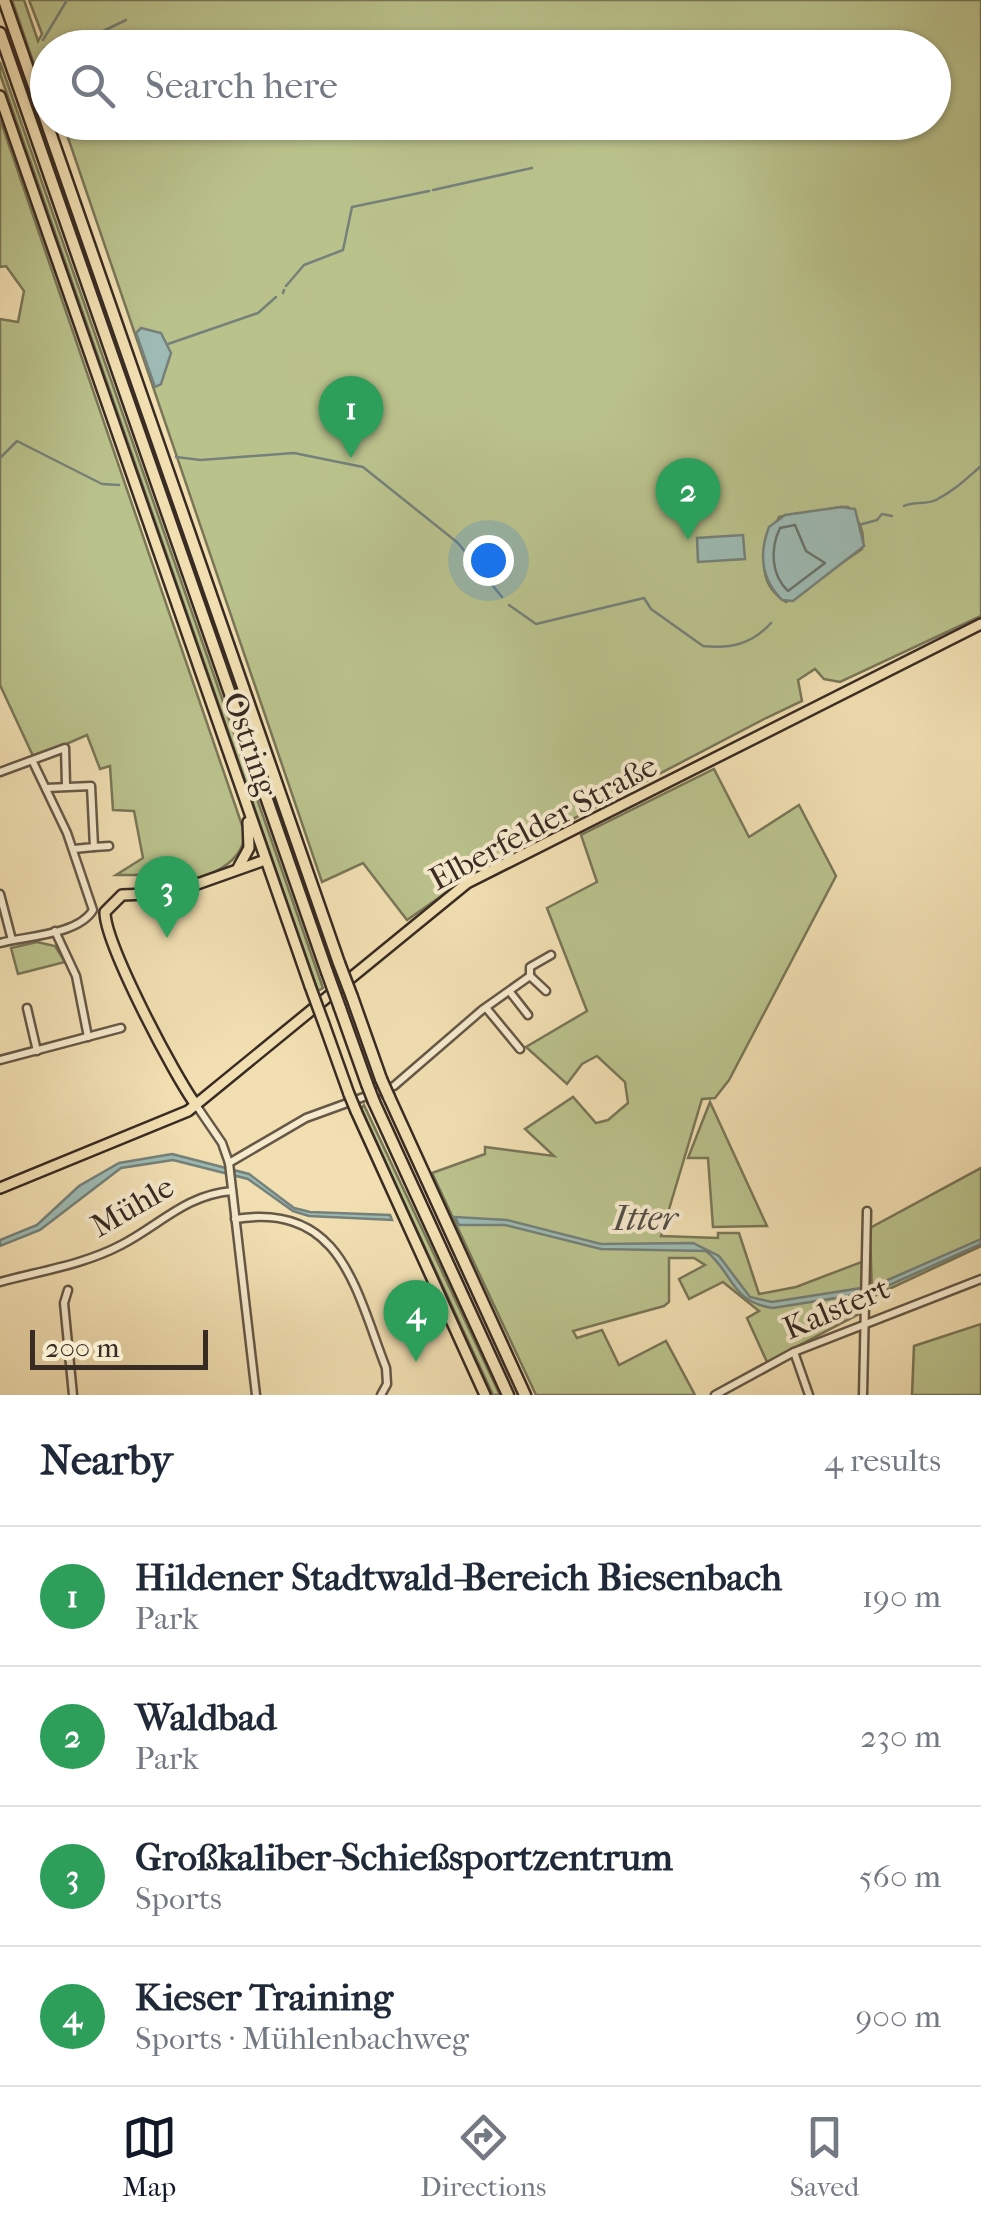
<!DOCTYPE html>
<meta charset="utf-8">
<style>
body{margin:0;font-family:"IM FELL French Canon",serif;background:#f2f2f3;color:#1f2937}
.scale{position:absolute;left:30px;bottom:25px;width:178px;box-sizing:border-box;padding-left:10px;border:5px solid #382b23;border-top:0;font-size:28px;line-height:35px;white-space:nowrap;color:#382b23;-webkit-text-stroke:8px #f6eacd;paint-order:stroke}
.you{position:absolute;left:488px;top:560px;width:35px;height:35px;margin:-25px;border:8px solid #fff;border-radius:50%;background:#1a73e8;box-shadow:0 0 0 15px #1a73e833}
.badge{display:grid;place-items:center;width:65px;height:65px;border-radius:50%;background:#111827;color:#fff;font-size:32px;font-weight:700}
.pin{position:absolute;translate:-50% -82px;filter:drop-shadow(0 2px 5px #0008)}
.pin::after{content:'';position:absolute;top:52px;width:35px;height:30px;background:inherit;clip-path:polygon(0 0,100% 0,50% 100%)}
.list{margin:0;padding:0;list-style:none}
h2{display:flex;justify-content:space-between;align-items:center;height:130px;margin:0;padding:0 40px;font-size:42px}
h2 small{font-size:32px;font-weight:400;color:#747a83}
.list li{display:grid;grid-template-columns:65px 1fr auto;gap:30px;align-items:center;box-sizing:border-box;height:140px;padding:0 40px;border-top:2px solid #e0e1e3}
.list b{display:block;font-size:38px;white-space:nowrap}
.list p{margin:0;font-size:32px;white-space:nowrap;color:#747a83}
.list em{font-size:32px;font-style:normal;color:#747a83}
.icon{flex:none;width:55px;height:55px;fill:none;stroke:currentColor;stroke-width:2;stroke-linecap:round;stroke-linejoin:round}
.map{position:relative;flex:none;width:981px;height:1395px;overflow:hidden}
.search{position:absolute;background:#fff;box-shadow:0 2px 8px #0004;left:30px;right:30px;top:30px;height:110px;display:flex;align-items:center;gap:25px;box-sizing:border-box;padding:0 35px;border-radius:55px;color:#747a83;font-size:38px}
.sheet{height:690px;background:#fff}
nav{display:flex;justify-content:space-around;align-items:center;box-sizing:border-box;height:140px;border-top:2px solid #e0e1e3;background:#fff;font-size:28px;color:#747a83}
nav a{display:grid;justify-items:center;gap:5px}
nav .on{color:#111827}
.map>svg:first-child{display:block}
</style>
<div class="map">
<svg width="981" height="1395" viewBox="0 0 981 1395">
<rect width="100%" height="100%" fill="#f1dfb2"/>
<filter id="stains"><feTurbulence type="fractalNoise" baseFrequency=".002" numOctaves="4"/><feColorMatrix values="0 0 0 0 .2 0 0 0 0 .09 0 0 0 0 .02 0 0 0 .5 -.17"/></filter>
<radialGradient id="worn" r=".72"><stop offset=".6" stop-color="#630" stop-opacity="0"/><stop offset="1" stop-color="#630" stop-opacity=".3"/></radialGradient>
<g fill="#bac28c" stroke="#797658" stroke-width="2.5" fill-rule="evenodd">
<path d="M12 0H24L38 41 42 34 29 0H981V616L840 682 824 679 815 669 798 680 802 701 766 718 487 864 407 920 363 863 322 882 63 123 934 122V48H48L47 102ZM841 507H848C859 519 866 533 862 549L786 602C751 580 766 546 779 517Z"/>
<polygon points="0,62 323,988 318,991 0,74"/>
<path d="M0 119 245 834C241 870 198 880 166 885L156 875H116L143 858 134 811 113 810 110 766 100 769 87 735 34 758 0 685V319L18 322 24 291 6 266 0 267Z"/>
<polygon points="714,769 749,837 799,805 836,876 729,1080 715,1098 702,1099 661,1236 718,1238 718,1233 739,1233 759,1294 796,1287 864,1261 861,1313 767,1362 747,1318 759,1311 723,1282 689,1299 679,1279 705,1265 694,1258 669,1258 669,1302 664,1306 573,1331 577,1338 602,1330 619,1365 666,1341 695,1395 536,1395 432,1173 485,1154 485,1147 554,1156 525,1129 573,1097 596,1123 608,1120 628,1103 625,1082 597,1056 582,1064 567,1084 526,1047 587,1011 547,908 597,882 581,835"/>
<polygon points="37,942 55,946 65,962 18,974 11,948"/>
<polygon points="710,1102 767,1226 713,1227 708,1158 688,1158"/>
<polygon points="364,1105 500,1395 493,1395 361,1109"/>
<polygon points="981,1168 981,1246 872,1297 870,1228"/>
<polygon points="981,1324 981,1395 912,1395 914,1346"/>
</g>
<g fill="#9dbbb4" stroke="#75817a" stroke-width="2.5">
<polygon points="141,328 161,333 171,353 161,384 155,387 136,333"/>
<path d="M841 507 855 509 864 546 793 601 782 600C761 579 759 553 769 527L785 515Z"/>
<polygon points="743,535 745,559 698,562 697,538"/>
<polygon points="172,1154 249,1174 294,1208 310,1212 390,1215 392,1220 309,1216 293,1211 248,1179 173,1160 121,1168 40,1230 0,1246 0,1240 37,1225 79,1186 119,1163"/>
<path d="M455 1217 507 1220 601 1244 693 1243 719 1256 750 1297 772 1302 874 1286 981 1239V1244L874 1292 773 1308C730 1302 733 1272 706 1251L601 1249 505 1225H459Z"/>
</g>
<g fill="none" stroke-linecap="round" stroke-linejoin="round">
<path stroke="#6a736c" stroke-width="2.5" d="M795 525 806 551 825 563 788 591C771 575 770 549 780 528Z"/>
<g stroke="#75817a" stroke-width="2.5">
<polyline points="43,40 67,0"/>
<polyline points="45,48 48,55"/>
<polyline points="68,48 126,20"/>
<polyline points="74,126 87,122"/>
<polyline points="433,190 532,168"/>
<polyline points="286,286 304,265 343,250 352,207 429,191"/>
<polyline points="283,293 284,290"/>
<polyline points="168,344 258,313 276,297"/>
<polyline points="176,457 201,460 294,453 363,467 458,543 502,597"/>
<polyline points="0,458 17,441 102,484 119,485"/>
<path d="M904 506C914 501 926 505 936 500 954 491 966 479 981 466"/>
<polyline points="859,525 877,520 882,514 892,516"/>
<path d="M509 605 536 624 644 598 651 609 703 646C731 649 752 644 771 623"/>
</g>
<defs>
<g id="minor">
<polyline points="0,772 65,748 66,785"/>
<polyline points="46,788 91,786 94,847 74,849"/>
<polyline points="94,847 109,846"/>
<polyline points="0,894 12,940"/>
<polyline points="55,931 76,976 88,1037"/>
<path d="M0 943C26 936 78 935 93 910L67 833 33 762"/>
<polyline points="530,976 530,967 551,955"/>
<polyline points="510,992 528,1015"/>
<polyline points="27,1008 37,1051"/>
<polyline points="487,1009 520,1049"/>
<polyline points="0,1060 121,1028"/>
<polyline points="196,1105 222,1143 229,1163 256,1395"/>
<polyline points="229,1163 306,1118 394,1086 482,1010 530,976 546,991"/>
<path d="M235 1219C341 1202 355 1288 386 1368L387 1384 381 1395"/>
<path d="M0 1282C40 1271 83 1265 121 1245 160 1225 185 1195 232 1191"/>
<polyline points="68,1290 64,1303 73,1395"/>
<polyline points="794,1352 809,1395"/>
<polyline points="715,1395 794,1352 981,1279"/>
<polyline points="863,1395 867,1211"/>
</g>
<g id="major">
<polyline points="0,96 310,986"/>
<polyline points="238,868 249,848 248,822"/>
<polyline points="324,1024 349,1094"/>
<path d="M196 1105C175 1077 105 944 105 912L122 895 172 893 265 860"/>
<polyline points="356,1111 485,1395"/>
<polyline points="0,1188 188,1111 467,883 981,624"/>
</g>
<g id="highway">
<polyline points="4,0 339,963"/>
<polyline points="0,33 327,972"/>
<polyline points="352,997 381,1079"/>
<polyline points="340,1008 367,1084"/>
<polyline points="389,1097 525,1395"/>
<polyline points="374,1102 508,1395"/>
</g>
</defs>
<use href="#minor" stroke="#665847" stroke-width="11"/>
<use href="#major" stroke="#382b23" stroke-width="14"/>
<use href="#highway" stroke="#382b23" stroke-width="15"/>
<use href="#minor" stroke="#f6eacd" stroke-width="6"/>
<use href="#major" stroke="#f1dfb2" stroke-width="9"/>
<use href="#highway" stroke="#f1dfb2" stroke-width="10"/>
<defs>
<g id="major-bridge">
<polyline points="310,986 324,1024"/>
<polyline points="349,1094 356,1111"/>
</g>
<g id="highway-bridge">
<polyline points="339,963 352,997"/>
<polyline points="327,972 340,1008"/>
<polyline points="381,1079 389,1097"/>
<polyline points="367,1084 374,1102"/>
</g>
</defs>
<use href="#major-bridge" stroke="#382b23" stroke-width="14" stroke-linecap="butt"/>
<use href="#highway-bridge" stroke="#382b23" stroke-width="15" stroke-linecap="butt"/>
<use href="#major-bridge" stroke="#f1dfb2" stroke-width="9"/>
<use href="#highway-bridge" stroke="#f1dfb2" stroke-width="10"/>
</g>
<g text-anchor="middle" stroke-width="8" stroke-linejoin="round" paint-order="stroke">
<g font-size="32" fill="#382b23" stroke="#f6eacd">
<text transform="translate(251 744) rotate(71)" y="11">Ostring</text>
<text transform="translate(543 822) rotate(-28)" y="11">Elberfelder Straße</text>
<text transform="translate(132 1206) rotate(-30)" y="11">Mühle</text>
<text transform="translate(836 1308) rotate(-23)" y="11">Kalstert</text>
</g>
<g font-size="35" font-style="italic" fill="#514f47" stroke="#f6eacd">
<text x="645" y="1230">Itter</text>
</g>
</g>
<rect width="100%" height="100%" filter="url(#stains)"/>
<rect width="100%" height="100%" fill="url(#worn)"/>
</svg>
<div class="scale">200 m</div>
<div class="you"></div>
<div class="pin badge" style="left:351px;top:458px;background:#2e9e5b">1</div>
<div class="pin badge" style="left:688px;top:540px;background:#2e9e5b">2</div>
<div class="pin badge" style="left:167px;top:938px;background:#2e9e5b">3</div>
<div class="pin badge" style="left:416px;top:1362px;background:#2e9e5b">4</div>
<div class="search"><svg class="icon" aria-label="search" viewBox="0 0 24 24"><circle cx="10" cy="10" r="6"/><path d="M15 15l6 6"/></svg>Search here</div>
</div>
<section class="sheet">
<h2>Nearby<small>4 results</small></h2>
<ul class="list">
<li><span class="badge" style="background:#2e9e5b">1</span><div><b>Hildener Stadtwald-Bereich Biesenbach</b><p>Park</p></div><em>190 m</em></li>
<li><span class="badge" style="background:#2e9e5b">2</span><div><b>Waldbad</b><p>Park</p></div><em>230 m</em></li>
<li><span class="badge" style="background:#2e9e5b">3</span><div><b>Großkaliber-Schießsportzentrum</b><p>Sports</p></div><em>560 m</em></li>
<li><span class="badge" style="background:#2e9e5b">4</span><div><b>Kieser Training</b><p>Sports · Mühlenbachweg</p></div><em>900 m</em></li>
</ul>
</section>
<nav>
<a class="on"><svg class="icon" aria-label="map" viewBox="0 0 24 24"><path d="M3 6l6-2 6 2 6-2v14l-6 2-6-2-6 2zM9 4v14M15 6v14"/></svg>Map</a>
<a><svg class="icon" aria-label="directions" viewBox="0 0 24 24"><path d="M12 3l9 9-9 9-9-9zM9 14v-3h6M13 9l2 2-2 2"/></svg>Directions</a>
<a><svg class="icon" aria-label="saved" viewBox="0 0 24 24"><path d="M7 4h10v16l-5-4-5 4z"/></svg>Saved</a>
</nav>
